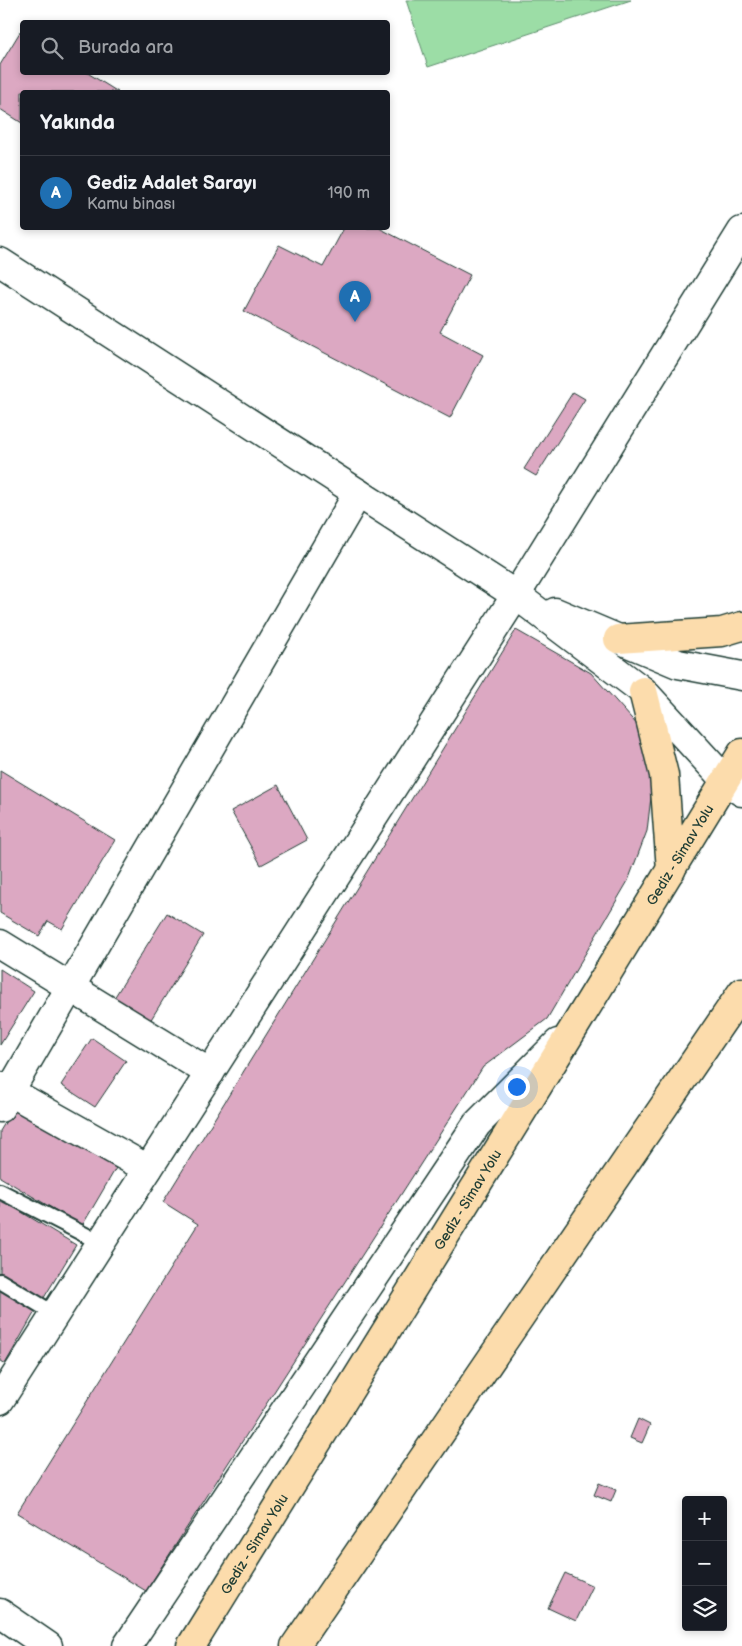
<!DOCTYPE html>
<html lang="tr">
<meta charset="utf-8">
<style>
body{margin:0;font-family:"Balsamiq Sans",sans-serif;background:#20242c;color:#f1f3f6}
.controls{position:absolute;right:15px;bottom:15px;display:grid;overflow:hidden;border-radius:5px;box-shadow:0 2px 8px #0003}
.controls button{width:45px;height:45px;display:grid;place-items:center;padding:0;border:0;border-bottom:1px solid #363941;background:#171b24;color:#f1f3f6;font:25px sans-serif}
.you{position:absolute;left:516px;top:1086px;width:18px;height:18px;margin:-12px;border:4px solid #fff;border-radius:50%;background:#1a73e8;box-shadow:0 0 0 8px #1a73e833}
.badge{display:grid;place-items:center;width:32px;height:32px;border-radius:50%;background:#1f6fb2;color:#fff;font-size:16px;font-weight:700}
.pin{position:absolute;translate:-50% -41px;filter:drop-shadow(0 1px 2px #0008)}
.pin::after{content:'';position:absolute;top:26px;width:18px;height:15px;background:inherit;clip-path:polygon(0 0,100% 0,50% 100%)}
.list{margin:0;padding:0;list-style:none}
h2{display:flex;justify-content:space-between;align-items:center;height:65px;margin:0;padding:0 20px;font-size:21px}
h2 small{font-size:16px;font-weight:400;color:#9ea1a6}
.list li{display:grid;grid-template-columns:32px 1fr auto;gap:15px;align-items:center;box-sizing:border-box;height:75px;padding:0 20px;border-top:1px solid #363941}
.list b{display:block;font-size:19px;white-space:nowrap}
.list p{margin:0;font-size:16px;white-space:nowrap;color:#9ea1a6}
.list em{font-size:16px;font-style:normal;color:#9ea1a6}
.icon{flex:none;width:28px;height:28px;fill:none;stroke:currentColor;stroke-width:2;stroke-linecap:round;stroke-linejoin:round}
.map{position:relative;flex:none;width:742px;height:1646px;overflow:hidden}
.search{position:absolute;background:#171b24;box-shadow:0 2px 8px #0003;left:20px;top:20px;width:370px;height:55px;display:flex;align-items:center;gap:12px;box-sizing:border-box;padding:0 18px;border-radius:5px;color:#9ea1a6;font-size:19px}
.panel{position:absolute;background:#171b24;box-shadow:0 2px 8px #0003;left:20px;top:90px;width:370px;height:140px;border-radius:5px}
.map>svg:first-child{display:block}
</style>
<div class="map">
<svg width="742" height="1646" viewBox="0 0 742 1646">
<rect width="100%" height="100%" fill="#fff"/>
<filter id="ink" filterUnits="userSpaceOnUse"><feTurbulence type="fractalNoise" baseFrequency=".02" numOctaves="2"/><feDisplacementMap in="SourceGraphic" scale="10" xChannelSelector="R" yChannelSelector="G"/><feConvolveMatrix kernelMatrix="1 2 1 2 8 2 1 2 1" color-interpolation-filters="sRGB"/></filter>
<g filter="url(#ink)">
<polygon fill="#9cdda6" stroke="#5e8d6d" points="406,0 631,0 428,67"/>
<g fill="#dca8c2" stroke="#1f3d34">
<polygon points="20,32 22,34 22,72 86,72 118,92 22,92 22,123 0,109 0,65"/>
<polygon points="344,228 379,228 470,275 440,332 483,355 450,418 244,311 279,245 323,267"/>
<polygon points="573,392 585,399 536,476 524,469"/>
<polygon points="516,630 591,673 640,728 653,780 647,831 628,881 547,1019 483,1067 146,1591 17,1513 198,1224 163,1202"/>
<polygon points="0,770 115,840 62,929 48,921 39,936 0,913"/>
<polygon points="278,785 307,840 261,865 231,811"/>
<polygon points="167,913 203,935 150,1021 114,998"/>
<polygon points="0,969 34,991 0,1045"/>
<polygon points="92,1038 126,1061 95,1107 61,1085"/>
<polygon points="14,1108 116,1168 82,1226 0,1177 0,1131"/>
<polygon points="0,1199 76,1245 42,1301 0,1276"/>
<polygon points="0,1289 36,1310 5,1364 0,1361"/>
<polygon points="638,1419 650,1425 642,1443 630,1438"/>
<polygon points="599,1483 616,1490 611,1502 594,1495"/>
<polygon points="565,1573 593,1586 576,1621 548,1608"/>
</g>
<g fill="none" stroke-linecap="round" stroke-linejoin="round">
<defs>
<g id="lane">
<polyline points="0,1191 101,1243"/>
<polyline points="0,1281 55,1314"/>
</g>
<g id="street">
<polyline points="0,944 210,1073"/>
<polyline points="0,1086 148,1169"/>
<polyline points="0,1108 358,493"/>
<polyline points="0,1400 516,595 742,231"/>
</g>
<g id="secondary">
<polyline points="0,262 516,595 643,691 725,780 742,792"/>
<polyline points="555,612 678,664 742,676"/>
<polyline points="0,1613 48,1646"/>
<polyline points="127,1646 477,1124 558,1043"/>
</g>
<g id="highway">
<polyline points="618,639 722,632 742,626"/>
<polyline points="643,691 664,775 671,870"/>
<path id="s1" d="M191 1646 575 1026 742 753"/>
<polyline points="295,1646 742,992"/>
</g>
</defs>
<use href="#lane" stroke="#1f3d34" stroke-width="18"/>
<use href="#street" stroke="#1f3d34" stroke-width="31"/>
<use href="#secondary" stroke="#1f3d34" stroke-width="31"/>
<use href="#highway" stroke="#1f3d34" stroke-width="31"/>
<use href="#lane" stroke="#fff" stroke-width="14"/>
<use href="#street" stroke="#fff" stroke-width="28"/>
<use href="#secondary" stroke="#fff" stroke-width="28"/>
<use href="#highway" stroke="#fcdcac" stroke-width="28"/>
</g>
</g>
<g text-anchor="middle" stroke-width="5" stroke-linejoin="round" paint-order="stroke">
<g font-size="14" fill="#1f3d34" stroke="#fff">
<text dy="5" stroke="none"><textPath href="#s1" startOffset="930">Gediz - Simav Yolu</textPath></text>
<text dy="5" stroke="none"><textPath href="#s1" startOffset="525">Gediz - Simav Yolu</textPath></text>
<text dy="5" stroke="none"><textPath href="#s1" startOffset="120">Gediz - Simav Yolu</textPath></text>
</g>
</g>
</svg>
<div class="controls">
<button>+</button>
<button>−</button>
<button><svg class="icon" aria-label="layers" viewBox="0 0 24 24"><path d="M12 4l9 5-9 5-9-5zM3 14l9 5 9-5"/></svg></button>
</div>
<div class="you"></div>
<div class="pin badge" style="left:355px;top:322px">A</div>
<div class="search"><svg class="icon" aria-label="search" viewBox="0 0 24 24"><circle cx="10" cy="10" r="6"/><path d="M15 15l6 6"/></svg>Burada ara</div>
<section class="panel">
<h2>Yakında<small></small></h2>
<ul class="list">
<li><span class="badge">A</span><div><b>Gediz Adalet Sarayı</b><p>Kamu binası</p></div><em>190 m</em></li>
</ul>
</section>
</div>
